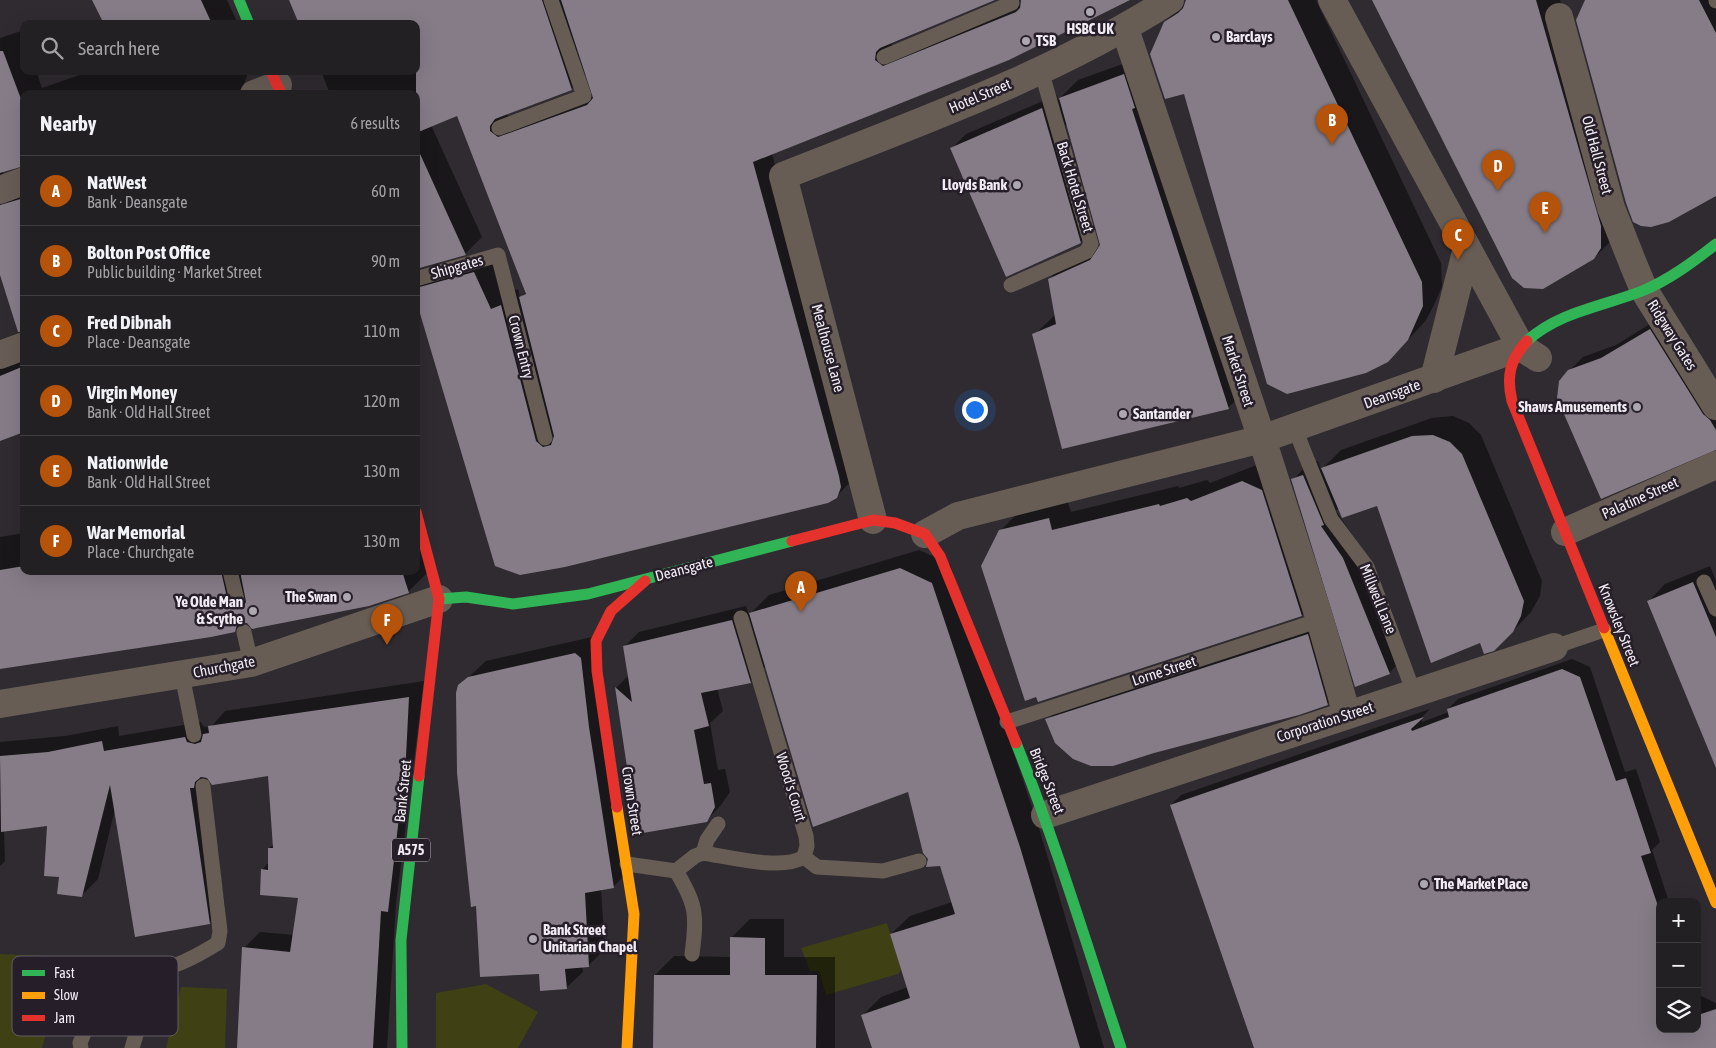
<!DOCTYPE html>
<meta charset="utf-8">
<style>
body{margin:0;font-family:"Asap Condensed",sans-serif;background:#2b282c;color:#f1f3f6}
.controls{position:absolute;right:15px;bottom:15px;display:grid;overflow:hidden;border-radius:10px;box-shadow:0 5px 20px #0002}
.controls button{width:45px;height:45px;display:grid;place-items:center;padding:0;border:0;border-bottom:1px solid #403e41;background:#232024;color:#f1f3f6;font:25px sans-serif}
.you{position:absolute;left:974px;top:409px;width:18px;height:18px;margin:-12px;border:4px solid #fff;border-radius:50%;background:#1a73e8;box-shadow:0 0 0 8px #1a73e833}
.badge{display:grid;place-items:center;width:32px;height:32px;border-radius:50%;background:#b45309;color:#fff;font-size:16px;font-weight:700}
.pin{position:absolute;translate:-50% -41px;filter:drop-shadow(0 1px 2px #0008)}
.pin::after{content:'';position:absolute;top:26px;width:18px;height:15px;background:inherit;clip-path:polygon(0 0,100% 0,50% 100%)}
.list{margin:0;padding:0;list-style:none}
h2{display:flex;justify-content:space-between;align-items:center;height:65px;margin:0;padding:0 20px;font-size:21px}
h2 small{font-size:16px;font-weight:400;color:#a3a3a6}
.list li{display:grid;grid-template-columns:32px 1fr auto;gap:15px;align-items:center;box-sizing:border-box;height:70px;padding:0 20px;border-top:1px solid #403e41}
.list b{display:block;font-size:19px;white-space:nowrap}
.list p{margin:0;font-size:16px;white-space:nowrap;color:#a3a3a6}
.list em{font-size:16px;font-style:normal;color:#a3a3a6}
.icon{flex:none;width:28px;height:28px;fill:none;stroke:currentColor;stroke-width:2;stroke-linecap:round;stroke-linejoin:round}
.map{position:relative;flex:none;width:1716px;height:1048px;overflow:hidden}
.search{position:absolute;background:#232024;box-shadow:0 5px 20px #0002;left:20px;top:20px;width:400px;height:55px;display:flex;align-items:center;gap:12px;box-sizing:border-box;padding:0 18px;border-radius:10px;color:#a3a3a6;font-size:19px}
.panel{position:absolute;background:#232024;box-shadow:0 5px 20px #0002;left:20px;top:90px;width:400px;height:485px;border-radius:10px}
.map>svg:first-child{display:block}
</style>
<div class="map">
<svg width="1716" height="1048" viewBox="0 0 1716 1048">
<rect width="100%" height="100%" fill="#2f2b30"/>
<g fill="#3f4013">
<polygon points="887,923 901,970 898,974 826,995 819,971 810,971 801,948"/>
<polygon points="0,954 67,957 42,1048 0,1048"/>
<polygon points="486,984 538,1012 518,1048 436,1048 436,993"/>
<polygon points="181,987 227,989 225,1048 166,1048"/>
</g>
<g fill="#0007" fill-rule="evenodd">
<polygon points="95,0 227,0 238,24 105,24"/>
<path d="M291 0H992L891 44 900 50 1022 0H1127L772 154 856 459 853 479 836 497 565 566 416 295V286L491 256 508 293 518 289 520 298 526 292 457 114 431 125 482 237 465 254 416 268V94H330L321 71H416V24ZM587 74 593 93 514 121 506 114 571 89Z"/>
<polygon points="1189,0 1316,0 1441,263 1442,287 1433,307 1426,320 1407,341 1165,22"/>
<polygon points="1374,0 1560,0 1619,207 1612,240 1594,258"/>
<polygon points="1587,0 1716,0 1716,195"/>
<polygon points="21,31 24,38 24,71 36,71 42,88 91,71 249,71 240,94 24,94 24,165 3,172 3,176 24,187 24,328 0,271 0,38"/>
<polygon points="1142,57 1246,390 1228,408 1034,335 1055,315 1049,279 1068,261 1101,246 1068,125 1065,125 1094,229 1079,244 952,148 966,134 1057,95 1058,100 1078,80"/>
<polygon points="1663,316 1716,398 1716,448 1569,371 1583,357 1616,345"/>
<polygon points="24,356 24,430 0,439 0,366"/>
<polygon points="1453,416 1469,423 1481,435 1542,581 1540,596 1531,612 1512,632 1480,642 1377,504 1339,508 1336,511 1358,543 1404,658 1389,673 1293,480 1307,465 1318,461 1321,470 1341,450 1432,418"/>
<polygon points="1262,463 1321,596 1302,615 1000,531 1020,511 1067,500 1071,512 1178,486 1179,488 1207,480 1210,483"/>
<polygon points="24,533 24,571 416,571 416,538 427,573 408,592 243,622 234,631 0,668 0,537"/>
<polygon points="919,550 950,564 1039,828 1104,1048 873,1048 862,1016 881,997 908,987 891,934 910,916 952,902 940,865 929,859 909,790 766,666 750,682 717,688 723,711 710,723 718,770 725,769 730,792 721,805 706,821 638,833 616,688 629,675 624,647 639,632 746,606 749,615 769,595"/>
<polygon points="1710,566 1716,581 1716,765 1649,601 1665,584"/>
<polygon points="1327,616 1346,685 1327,704 1047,720 1066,701"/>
<polygon points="592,637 630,870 613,887 601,889 605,949 588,966 582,966 583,972 566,988 540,973 477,905 459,686 486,661"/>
<polygon points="1572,659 1590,667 1625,772 1636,769 1660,842 1652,850 1669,902 1660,902 1660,1029 1697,1029 1697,994 1716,1003 1716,1048 1256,1048 1171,805 1181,795 1430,709 1421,718 1422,722 1449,712 1448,709 1458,699"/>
<polygon points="424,681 396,903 387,1048 238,1048 244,948 260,932 294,935 299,896 262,870 269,862 269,848 274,844 269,775 205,773 225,907 209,923 115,809 98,879 82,895 60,876 48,824 4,831 5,861 0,866 0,742 65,736 118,726 119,736 201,722 203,726 210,728 225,711"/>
<polygon points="750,919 784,919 784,957 835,957 835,1048 654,1048 655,975 674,956 731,957 731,938"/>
</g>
<g fill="#857c87">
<polygon points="92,0 201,0 212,24 104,24"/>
<polygon points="289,0 542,0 572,90 495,119 490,126 490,131 498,137 587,105 593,98 561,0 995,0 880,48 876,52 875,60 883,66 1016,12 1020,8 1021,0 1130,0 1009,60 753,162 839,476 841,487 837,498 828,503 565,567 520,575 495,566 416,300 416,288 474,272 491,309 501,305 536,441 543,447 551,445 554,436 519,297 526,294 457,116 416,133 416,24 299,24"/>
<polygon points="1186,0 1288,0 1422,282 1423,306 1408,340 1388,362 1366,373 1287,394 1267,384 1184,94 1165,99 1150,54 1164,22 1178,13 1183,8"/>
<polygon points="1372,0 1536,0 1601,226 1601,248 1594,259 1543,289 1524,288 1512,278"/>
<polygon points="1585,0 1699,0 1716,33 1716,196 1669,222 1651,227 1641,226 1633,222 1626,203 1576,20"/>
<polygon points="0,51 3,51 24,107 24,166 0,173"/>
<polygon points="1124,74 1135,108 1132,109 1229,409 1062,449 1032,334 1056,324 1048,279 1090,260 1100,245 1059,98"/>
<polygon points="1042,108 1081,243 1006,277 950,148"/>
<polygon points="416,145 466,255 416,269"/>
<polygon points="24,198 24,331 18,332 0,275 0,205"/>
<polygon points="1650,329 1703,414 1710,420 1716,430 1716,450 1601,499 1557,398 1559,381 1568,370 1601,358"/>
<polygon points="24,366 24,432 0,441 0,376"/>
<polygon points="1433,435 1450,442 1462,454 1524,601 1521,616 1513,632 1494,651 1484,654 1480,643 1431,663 1377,506 1342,518 1321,468 1412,436"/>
<polygon points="1303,475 1324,525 1321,526 1343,558 1390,674 1355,687 1291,479"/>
<polygon points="1242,481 1262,490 1302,616 1038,702 1036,697 1025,701 981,566 999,530 1049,518 1052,530 1159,504 1160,506 1187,498 1191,501"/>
<polygon points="24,566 24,571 221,571 228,602 235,609 243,607 246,602 240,571 402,571 409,593 369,606 252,629 247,623 242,623 237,625 235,632 211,637 0,669 0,570"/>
<polygon points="900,568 932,583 1020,847 1080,1048 872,1048 861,1015 910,998 890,934 955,914 940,866 926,867 928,859 923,853 908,792 813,827 749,613"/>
<polygon points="1693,582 1716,637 1716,768 1647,601"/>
<polygon points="732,620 751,683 701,693 709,726 694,730 704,784 711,783 715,807 707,822 637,834 615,687 632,702 623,646"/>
<polygon points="1308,634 1328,705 1299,715 1154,753 1113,766 1091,766 1073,759 1055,743 1045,719"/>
<polygon points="575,653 581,658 589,727 614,888 585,893 589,967 565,969 567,989 540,991 539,974 480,977 476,906 471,907 457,773 456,693 458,685 468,677"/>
<polygon points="1562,669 1580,677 1616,781 1626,778 1651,853 1641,856 1660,912 1660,1029 1697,1029 1697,1013 1698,1015 1716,1009 1716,1048 1254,1048 1170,805 1424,717 1411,729 1412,731 1449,717 1447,709"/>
<polygon points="409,697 406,757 388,912 381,911 373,1048 237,1048 242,947 290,952 298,898 260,895 261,869 268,870 268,848 273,848 268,776 212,785 207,778 201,777 195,782 194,788 190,788 210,924 135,937 110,785 82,897 57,894 59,877 44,876 47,826 1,832 0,756 48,752 102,741 104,751 185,737 187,742 195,744 201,742 203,734 209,733 208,726"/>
<polygon points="730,937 765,938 765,975 817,975 816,1048 653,1048 654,975 730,975"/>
</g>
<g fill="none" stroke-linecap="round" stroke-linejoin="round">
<g stroke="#675d55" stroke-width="15">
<polyline points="1716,0 1716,1"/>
<polyline points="884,57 1012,3"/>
<polyline points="499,128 584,96 551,0"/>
<polyline points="416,279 498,255 545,438"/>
<polyline points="1011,285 1086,252 1091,244 1041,70"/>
<polyline points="1295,429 1331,519 1367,567 1414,693"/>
<polyline points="230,571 237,600"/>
<polyline points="1704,582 1716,609"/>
<polyline points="244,632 251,663"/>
<polyline points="1554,647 1604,630"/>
<polyline points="182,675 194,735"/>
<polyline points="1007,722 1320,620"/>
<polyline points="703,853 707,840 718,824"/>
<polyline points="804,857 817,867 883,871 919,861"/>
<path d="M627 864 676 871 695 856 703 853C729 857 782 871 804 857L807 846 806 836 741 618"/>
<path d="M676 871C697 905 697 916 692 954"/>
<path d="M81 1048 80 1043 110 968C126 959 141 970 158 969 177 968 202 953 218 943L220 931 203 786"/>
<polyline points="132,1048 156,969"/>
</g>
<g stroke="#675d55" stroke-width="28">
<polyline points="1332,0 1521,347 1538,358"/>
<polyline points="1559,17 1611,208 1634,266 1644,290 1716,406"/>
<polyline points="1125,29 1262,439 1320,620 1347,715"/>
<polyline points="254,94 278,85"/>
<polyline points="0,190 24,181"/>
<polyline points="0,355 24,346"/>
<polyline points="1434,379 1467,248"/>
<path d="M873 520 783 176C914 124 1051 76 1170 0"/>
<polyline points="1565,532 1716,465"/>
<polyline points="925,534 958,516 1262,439 1521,347"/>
<polyline points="0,704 251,663 439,599"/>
<polyline points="1045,815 1554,647"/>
</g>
<g stroke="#30b455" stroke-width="11">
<polyline points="239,0 249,24"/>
<path d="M1527 341C1558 312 1604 306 1642 291 1669 280 1693 262 1716 244"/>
<polyline points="439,599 466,597 513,604 588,594 792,541"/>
<path d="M1016 743C1056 843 1087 946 1121 1048"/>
<polyline points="402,1048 401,940 419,776"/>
</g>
<g stroke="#ff9f0a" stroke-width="11">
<polyline points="1604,628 1716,903"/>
<polyline points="617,807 634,914 627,1048"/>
</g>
<g stroke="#e5322d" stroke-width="11">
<polyline points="271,71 281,94"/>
<path d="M1527 341C1510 360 1506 376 1512 401L1604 628"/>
<polyline points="416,512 439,599 419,776"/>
<polyline points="792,541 873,520 895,523 925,534 940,556 1016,743"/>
<polyline points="617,807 597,671 596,641 611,611 645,581"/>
</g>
</g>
<g fill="#ada8af" stroke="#261e29" stroke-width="2">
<circle cx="1090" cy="12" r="5"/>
<circle cx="1216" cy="37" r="5"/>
<circle cx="1026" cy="41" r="5"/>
<circle cx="1017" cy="185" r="5"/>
<circle cx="1637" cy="407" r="5"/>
<circle cx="1123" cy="414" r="5"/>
<circle cx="347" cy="597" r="5"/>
<circle cx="253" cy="611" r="5"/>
<circle cx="1424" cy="884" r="5"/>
<circle cx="533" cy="939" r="5"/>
</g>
<g text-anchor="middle" stroke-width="5" stroke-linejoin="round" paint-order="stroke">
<rect fill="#261e29" stroke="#b4aeb6" stroke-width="1" x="392" y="838.5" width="38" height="23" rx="4"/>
<g font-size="14" font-weight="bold" fill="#f1ecf3">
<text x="411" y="855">A575</text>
</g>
<g font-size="15" font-weight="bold" fill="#f1ecf3" stroke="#261e29" text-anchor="start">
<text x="1090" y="34" text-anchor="middle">HSBC UK</text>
<text x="1226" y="42">Barclays</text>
<text x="1036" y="46">TSB</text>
<text x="1007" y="190" text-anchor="end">Lloyds Bank</text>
<text x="1627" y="412" text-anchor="end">Shaws Amusements</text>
<text x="1133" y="419">Santander</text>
<text x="337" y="602" text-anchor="end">The Swan</text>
<text x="243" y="607" text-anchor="end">Ye Olde Man<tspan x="243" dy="17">&amp; Scythe</tspan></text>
<text x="1434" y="889">The Market Place</text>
<text x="543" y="935">Bank Street<tspan x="543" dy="17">Unitarian Chapel</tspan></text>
</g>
<g font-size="15" fill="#f1ecf3" stroke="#261e29">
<text transform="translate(980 96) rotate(-23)" y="5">Hotel Street</text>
<text transform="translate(1597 155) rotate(75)" y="5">Old Hall Street</text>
<text transform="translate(1075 187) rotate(73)" y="5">Back Hotel Street</text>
<text transform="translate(457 267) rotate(-16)" y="5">Shipgates</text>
<text transform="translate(1672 335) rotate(58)" y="5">Ridgway Gates</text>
<text transform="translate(521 347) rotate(76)" y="5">Crown Entry</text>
<text transform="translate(828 348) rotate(75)" y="5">Mealhouse Lane</text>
<text transform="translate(1238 371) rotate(72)" y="5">Market Street</text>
<text transform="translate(1392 394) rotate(-20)" y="5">Deansgate</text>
<text transform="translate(1640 498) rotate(-24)" y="5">Palatine Street</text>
<text transform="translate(684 569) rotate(-15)" y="5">Deansgate</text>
<text transform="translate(1378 599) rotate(68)" y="5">Millwell Lane</text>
<text transform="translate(1619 625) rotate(68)" y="5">Knowsley Street</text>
<text transform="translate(224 667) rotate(-11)" y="5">Churchgate</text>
<text transform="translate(1164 671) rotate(-18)" y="5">Lorne Street</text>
<text transform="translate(1325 722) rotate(-18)" y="5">Corporation Street</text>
<text transform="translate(1047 781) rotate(68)" y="5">Bridge Street</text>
<text transform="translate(791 787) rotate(73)" y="5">Wood's Court</text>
<text transform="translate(403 791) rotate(-84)" y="5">Bank Street</text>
<text transform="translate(632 801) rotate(81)" y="5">Crown Street</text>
</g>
</g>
<rect x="12" y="956" width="166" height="80" rx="8" fill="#261e29" stroke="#635c66" stroke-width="1"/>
<rect x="22" y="970" width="23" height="6" fill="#30b455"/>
<rect x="22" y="992" width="23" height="7" fill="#ff9f0a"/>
<rect x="22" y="1015" width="23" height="6" fill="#e5322d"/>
<g font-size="14" fill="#f1ecf3">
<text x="54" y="978">Fast</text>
<text x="54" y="1000">Slow</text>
<text x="54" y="1023">Jam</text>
</g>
</svg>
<div class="controls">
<button>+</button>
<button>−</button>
<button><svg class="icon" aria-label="layers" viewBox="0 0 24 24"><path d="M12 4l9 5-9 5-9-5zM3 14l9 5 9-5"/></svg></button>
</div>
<div class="you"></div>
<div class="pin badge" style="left:801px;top:612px">A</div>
<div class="pin badge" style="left:1332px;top:145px">B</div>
<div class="pin badge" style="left:1458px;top:260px">C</div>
<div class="pin badge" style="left:1498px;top:191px">D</div>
<div class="pin badge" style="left:1545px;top:233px">E</div>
<div class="pin badge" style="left:387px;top:645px">F</div>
<div class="search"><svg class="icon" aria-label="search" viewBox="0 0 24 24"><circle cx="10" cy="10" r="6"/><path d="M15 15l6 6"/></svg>Search here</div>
<section class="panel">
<h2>Nearby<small>6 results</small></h2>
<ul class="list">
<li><span class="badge">A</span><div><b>NatWest</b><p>Bank · Deansgate</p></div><em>60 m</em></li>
<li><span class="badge">B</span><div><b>Bolton Post Office</b><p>Public building · Market Street</p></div><em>90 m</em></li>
<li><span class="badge">C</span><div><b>Fred Dibnah</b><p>Place · Deansgate</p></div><em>110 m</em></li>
<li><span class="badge">D</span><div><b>Virgin Money</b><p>Bank · Old Hall Street</p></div><em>120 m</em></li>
<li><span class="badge">E</span><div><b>Nationwide</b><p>Bank · Old Hall Street</p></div><em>130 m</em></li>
<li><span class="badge">F</span><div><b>War Memorial</b><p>Place · Churchgate</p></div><em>130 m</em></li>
</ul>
</section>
</div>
